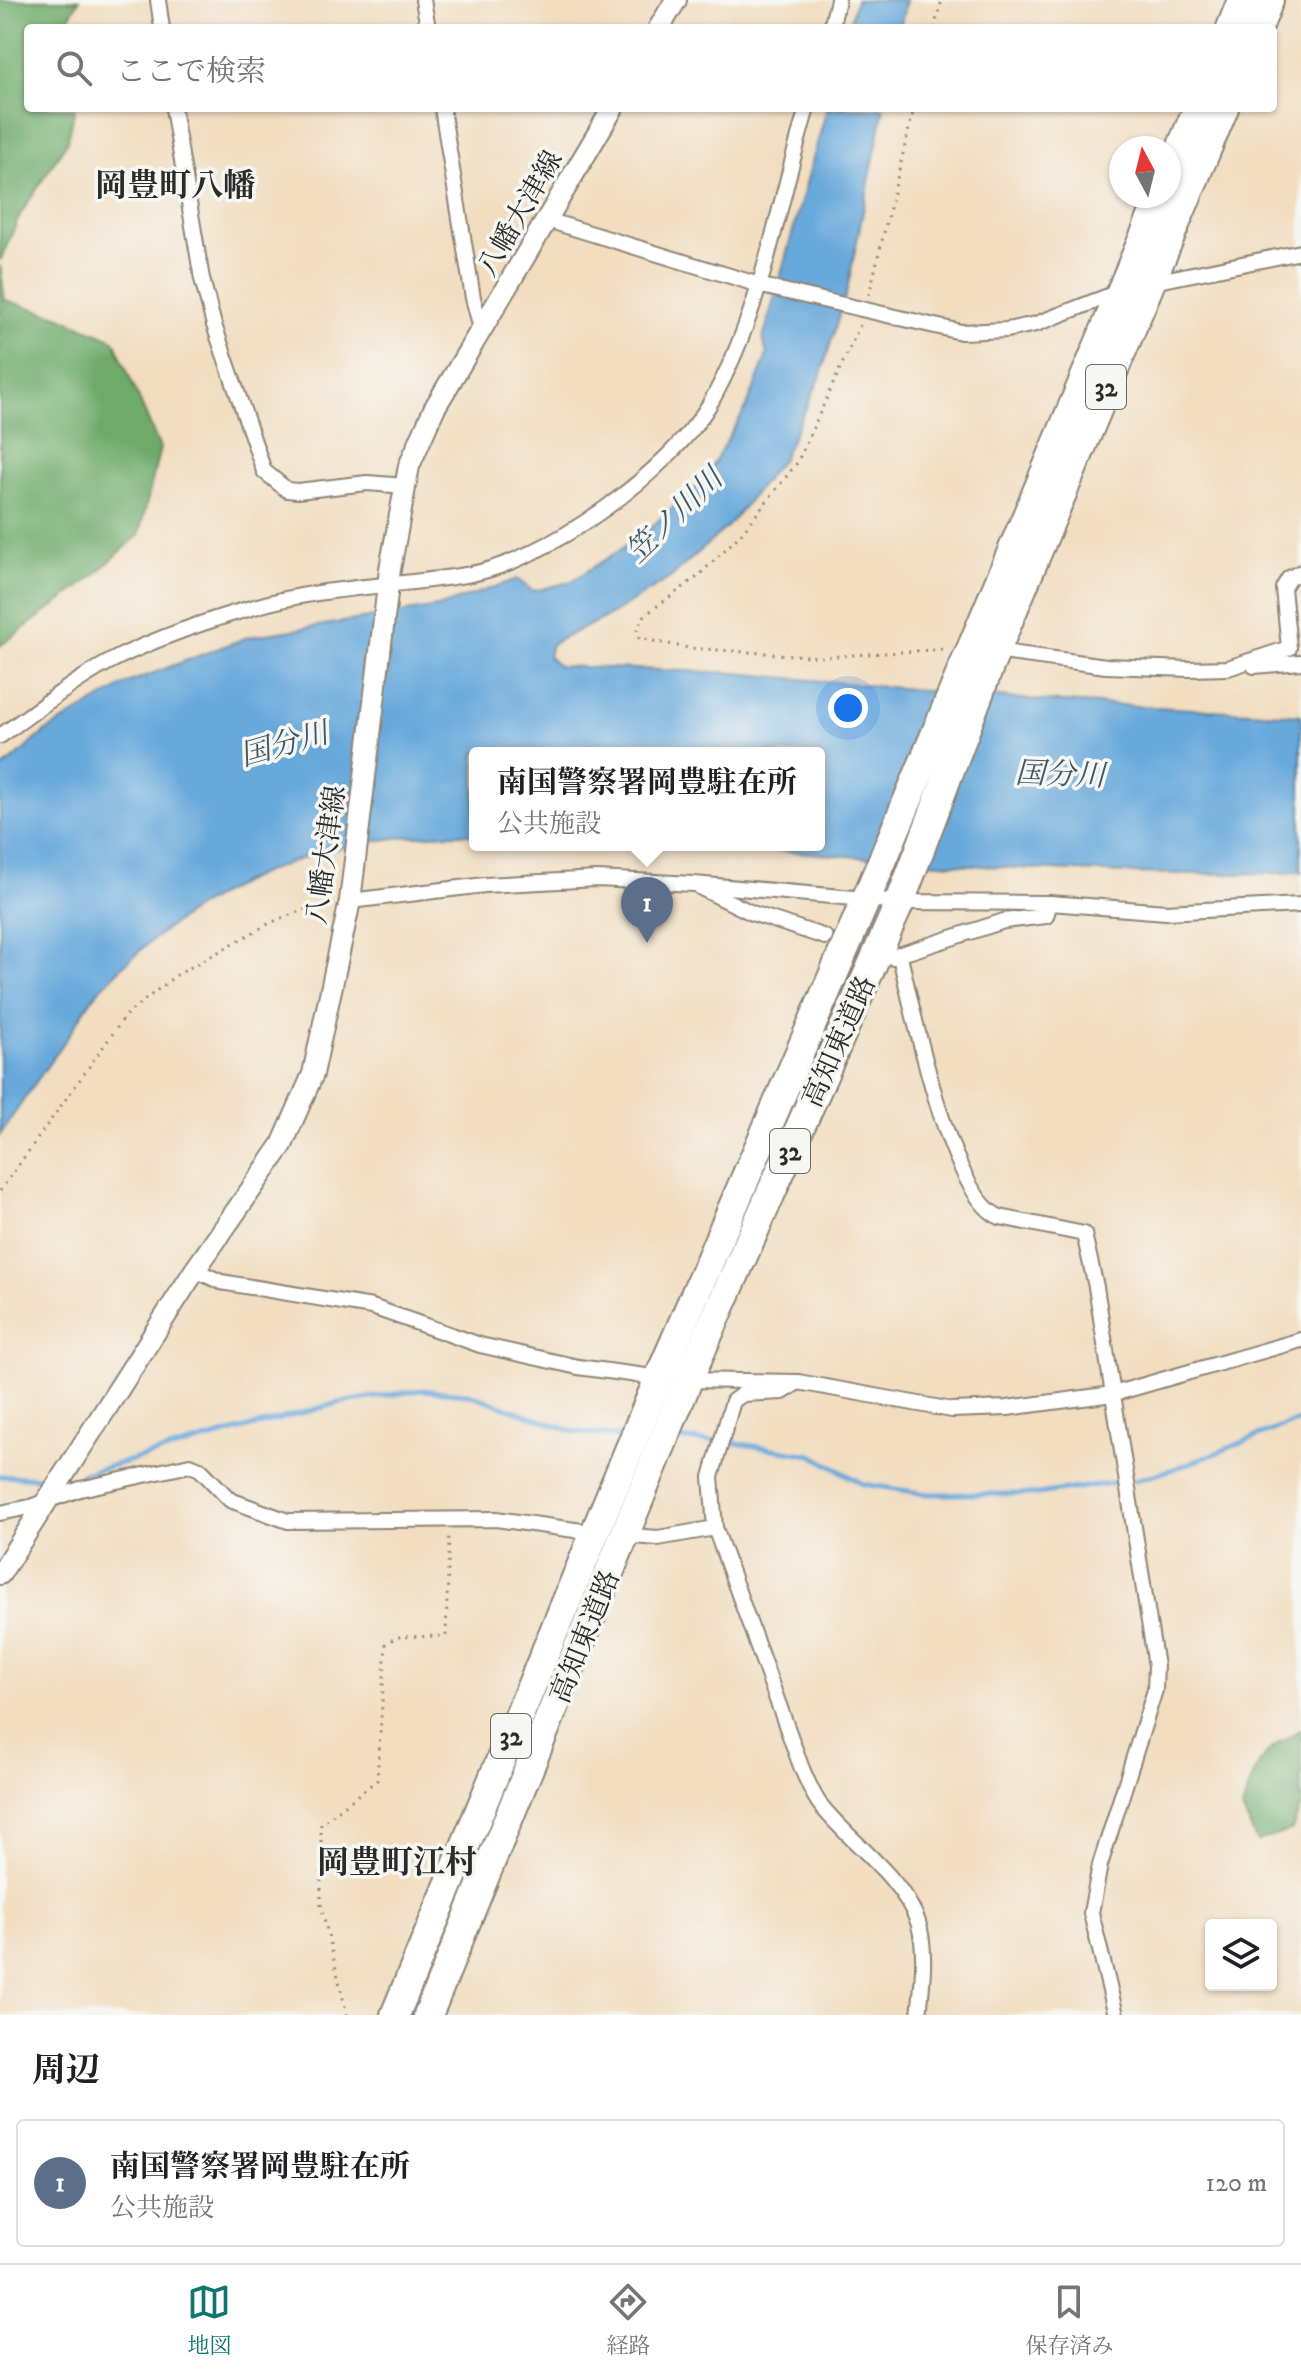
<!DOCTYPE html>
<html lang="ja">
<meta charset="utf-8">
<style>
body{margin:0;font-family:"IM FELL DW Pica","Noto Serif JP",serif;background:#f6f6f6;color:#202124}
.controls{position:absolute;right:24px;bottom:24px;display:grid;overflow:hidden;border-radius:8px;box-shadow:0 2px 6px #0004}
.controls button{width:72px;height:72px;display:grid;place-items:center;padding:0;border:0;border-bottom:2px solid #e0e0e0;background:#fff;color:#202124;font:40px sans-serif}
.compass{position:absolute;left:1109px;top:136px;width:72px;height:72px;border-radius:50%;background:#fff;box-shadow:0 2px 6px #0004;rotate:353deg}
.you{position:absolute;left:848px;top:708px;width:28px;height:28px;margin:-20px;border:6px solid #fff;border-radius:50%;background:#1a73e8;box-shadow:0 0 0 12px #1a73e833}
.badge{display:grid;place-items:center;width:52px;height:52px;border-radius:50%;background:#0f766e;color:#fff;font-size:26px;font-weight:700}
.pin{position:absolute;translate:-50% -66px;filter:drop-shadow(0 2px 4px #0008)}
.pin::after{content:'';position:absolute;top:42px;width:28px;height:24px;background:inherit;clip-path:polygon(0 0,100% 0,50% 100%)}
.popup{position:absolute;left:469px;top:747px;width:356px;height:104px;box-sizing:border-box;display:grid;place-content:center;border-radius:8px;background:#fff;filter:drop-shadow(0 2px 6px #0005);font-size:26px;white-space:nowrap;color:#757577}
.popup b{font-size:30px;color:#202124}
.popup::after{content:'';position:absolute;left:50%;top:100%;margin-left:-16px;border:16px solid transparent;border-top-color:#fff}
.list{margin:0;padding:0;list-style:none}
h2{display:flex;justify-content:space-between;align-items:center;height:104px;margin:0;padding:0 32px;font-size:34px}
h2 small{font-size:26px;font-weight:400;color:#757577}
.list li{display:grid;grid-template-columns:52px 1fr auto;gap:24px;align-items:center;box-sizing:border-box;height:128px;margin:0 16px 16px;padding:0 16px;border:2px solid #e0e0e0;border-radius:8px}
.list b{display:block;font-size:30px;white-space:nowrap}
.list p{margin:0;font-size:26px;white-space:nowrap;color:#757577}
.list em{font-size:26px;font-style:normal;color:#757577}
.icon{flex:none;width:44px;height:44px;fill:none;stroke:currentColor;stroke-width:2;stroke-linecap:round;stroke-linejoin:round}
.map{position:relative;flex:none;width:1301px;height:2015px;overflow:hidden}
.search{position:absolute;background:#fff;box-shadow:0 2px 6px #0004;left:24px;right:24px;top:24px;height:88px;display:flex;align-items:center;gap:20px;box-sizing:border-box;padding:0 28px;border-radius:8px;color:#757577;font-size:30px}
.sheet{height:248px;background:#fff}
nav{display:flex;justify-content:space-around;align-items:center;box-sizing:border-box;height:112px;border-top:2px solid #e0e0e0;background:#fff;font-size:22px;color:#757577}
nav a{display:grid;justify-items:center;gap:4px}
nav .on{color:#0f766e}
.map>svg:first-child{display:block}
</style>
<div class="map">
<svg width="1301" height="2015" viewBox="0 0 1301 2015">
<rect width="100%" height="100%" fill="#f6f6f2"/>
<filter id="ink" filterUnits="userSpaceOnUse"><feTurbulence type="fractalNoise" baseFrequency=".0125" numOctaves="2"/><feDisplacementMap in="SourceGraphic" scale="16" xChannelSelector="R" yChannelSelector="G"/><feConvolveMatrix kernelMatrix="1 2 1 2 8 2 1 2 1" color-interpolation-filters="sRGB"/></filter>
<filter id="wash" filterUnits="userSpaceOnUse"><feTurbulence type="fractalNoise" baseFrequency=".006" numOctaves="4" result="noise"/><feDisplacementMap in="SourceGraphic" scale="32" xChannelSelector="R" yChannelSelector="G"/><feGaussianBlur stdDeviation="1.8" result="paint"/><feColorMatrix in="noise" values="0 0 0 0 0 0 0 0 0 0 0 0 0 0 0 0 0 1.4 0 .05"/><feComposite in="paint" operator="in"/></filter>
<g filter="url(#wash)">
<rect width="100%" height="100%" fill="#f2ddc0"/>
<g fill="#6eaa6b" stroke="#4c6a4b" stroke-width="2">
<polygon points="0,0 79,0 63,28 28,28 28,108 75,108 67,142 20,215 0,261"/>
<polygon points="0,265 5,300 58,316 114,340 160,448 139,535 88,581 0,646"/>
<path d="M1301 1729V1805L1292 1830 1257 1842 1242 1809C1257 1762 1258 1754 1301 1729Z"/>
</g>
<g fill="#67a9db" stroke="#496a83" stroke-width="2">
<polygon points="856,0 906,0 900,28 848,28"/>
<path d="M827 108H884L847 290 820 378 782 459 729 525 670 578 612 614 551 644 548 656 558 666 735 673 1044 701 1301 715V872C1101 881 901 859 702 845H819V753H475V834C330 832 205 878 104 985 90 999 80 1018 69 1035 46 1068 22 1101 0 1135V770L46 731 130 682 248 637 438 607 517 579 533 591 570 582 640 537 704 480 747 406 767 355 763 339Z"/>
</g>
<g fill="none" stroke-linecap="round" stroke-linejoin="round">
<g stroke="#67a9db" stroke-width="5">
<polyline points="672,1439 715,1442"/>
<polyline points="728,1442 812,1455 863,1484 927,1494 1037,1494 1119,1482"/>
<polyline points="82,1474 338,1403 421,1390 469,1394 574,1432 626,1437"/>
<polyline points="0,1476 44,1478"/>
<path d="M1135 1480C1193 1466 1245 1439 1301 1420"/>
</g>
</g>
</g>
<g filter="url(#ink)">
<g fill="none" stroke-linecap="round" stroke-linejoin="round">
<defs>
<g id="street">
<polyline points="158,0 162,28"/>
<polyline points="423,0 428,28"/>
<polyline points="831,28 838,0"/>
<polyline points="173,108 202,279 214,325 264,471 287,490 298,491 367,483 406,486"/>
<polyline points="442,108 473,298 482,332"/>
<polyline points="547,220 766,287 961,332 1007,330 1036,324 1121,291"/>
<polyline points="1148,283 1301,252"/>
<polyline points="995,651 1106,666 1189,669 1228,668 1289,648 1283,588 1289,578 1301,572"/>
<polyline points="1254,666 1301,662"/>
<path d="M0 736C39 709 78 677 121 656 163 636 206 621 251 608 324 586 392 587 466 575 546 562 672 471 712 400 762 311 778 205 807 108"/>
<polyline points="701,888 752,913 825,937"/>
<polyline points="350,901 485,885 597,879 694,884 900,902 1050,903 1166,912 1301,905"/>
<polyline points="892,957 1004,921 1046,916 1050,903"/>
<path d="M900 957C913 1010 950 1198 1000 1217L1084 1234 1096 1287 1156 1666 1155 1690 1100 1865 1091 1913 1116 2015"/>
<polyline points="195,1270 221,1282 372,1307 480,1345 578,1367 660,1378"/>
<polyline points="685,1380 798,1382 952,1410 1007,1408 1113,1394 1301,1340"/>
<path d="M798 1382 783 1392 743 1394 733 1401 711 1477 715 1528 802 1769C807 1780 812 1793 819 1803 849 1842 900 1874 918 1922 927 1949 922 1987 919 2015"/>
<polyline points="0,1513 30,1507 80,1489 190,1465 200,1469 230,1500 288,1521 496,1519 596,1533"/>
<polyline points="621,1535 658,1538 715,1528"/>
</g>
<g id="secondary">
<polyline points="659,28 676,0"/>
<polyline points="0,1574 195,1270 282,1145 313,1074 350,901 390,569 409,466 434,409 613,108"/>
</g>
<g id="highway">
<polyline points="1231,28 1242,0"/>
<polyline points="1258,28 1269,0"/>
<polyline points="1169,177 1198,108"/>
<polyline points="395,2015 659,1378 873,883 1161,196"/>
<polyline points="428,2015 688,1380 900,902 989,667 1224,108"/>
</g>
</defs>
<use href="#street" stroke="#8e8476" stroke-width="18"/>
<use href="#secondary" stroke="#8e8476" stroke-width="24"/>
<use href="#highway" stroke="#8e8476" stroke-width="32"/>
<g stroke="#8e8476" stroke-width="3" stroke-dasharray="2 6" stroke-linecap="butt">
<polyline points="934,28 942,0"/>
<polyline points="869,295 914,108"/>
<polyline points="860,325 797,463 740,535 696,578 645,615 637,629 639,638 688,648 823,657 947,649"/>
<polyline points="0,1191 126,1015 175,976 270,923 315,905 330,904"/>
<polyline points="347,2015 321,1905 321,1824 377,1780 386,1644 396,1637 446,1636 449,1536"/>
</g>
<use href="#street" stroke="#fff" stroke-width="14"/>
<use href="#secondary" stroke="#fff" stroke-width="20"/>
<use href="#highway" stroke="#fff" stroke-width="28"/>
</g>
</g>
<g text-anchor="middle" stroke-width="7" stroke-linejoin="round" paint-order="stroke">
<g fill="#f6f6f2" stroke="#686867" stroke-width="2">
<rect x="1086" y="365" width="40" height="44" rx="6"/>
<rect x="770" y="1129" width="40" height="44" rx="6"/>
<rect x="491" y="1714" width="40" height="44" rx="6"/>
</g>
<g font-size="26" font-weight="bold" fill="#2b2b2b">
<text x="1106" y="396">32</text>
<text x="790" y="1160">32</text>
<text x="511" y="1745">32</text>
</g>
<g font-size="28" fill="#2b2b2b" stroke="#f6f6f2">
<text transform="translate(519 213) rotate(-60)" y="10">八幡大津線</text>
<text transform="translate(325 855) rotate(-82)" y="10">八幡大津線</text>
<text transform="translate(838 1041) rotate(-66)" y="10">高知東道路</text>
<text transform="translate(584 1636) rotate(-68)" y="10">高知東道路</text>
</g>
<g font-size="30" font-style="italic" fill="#405769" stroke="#f6f6f2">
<text transform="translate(674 515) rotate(-44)" y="10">笠ノ川川</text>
<text transform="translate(284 744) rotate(-16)" y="10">国分川</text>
<text transform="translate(1060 774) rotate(2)" y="10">国分川</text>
</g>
<g font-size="32" font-weight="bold" fill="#2b2b2b" stroke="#f6f6f2">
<text x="175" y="196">岡豊町八幡</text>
<text x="397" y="1873">岡豊町江村</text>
</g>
</g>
</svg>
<div class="controls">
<button><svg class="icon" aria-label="layers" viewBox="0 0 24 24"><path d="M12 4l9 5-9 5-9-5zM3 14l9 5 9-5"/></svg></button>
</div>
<svg class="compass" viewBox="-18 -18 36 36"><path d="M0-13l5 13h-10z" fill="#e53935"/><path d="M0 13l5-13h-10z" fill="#757577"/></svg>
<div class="you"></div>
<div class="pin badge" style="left:647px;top:943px;background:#5c6f8a">1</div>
<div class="popup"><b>南国警察署岡豊駐在所</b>公共施設</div>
<div class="search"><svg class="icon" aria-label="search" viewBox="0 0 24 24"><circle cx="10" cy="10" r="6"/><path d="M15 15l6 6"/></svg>ここで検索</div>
</div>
<section class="sheet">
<h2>周辺<small></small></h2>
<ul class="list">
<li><span class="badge" style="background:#5c6f8a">1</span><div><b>南国警察署岡豊駐在所</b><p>公共施設</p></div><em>120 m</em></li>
</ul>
</section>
<nav>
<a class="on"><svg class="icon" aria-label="map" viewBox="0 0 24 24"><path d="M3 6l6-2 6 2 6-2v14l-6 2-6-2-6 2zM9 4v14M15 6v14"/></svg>地図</a>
<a><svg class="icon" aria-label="directions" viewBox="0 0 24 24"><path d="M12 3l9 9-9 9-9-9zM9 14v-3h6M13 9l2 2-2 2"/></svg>経路</a>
<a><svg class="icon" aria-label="saved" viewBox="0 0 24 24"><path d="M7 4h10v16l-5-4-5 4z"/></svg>保存済み</a>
</nav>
